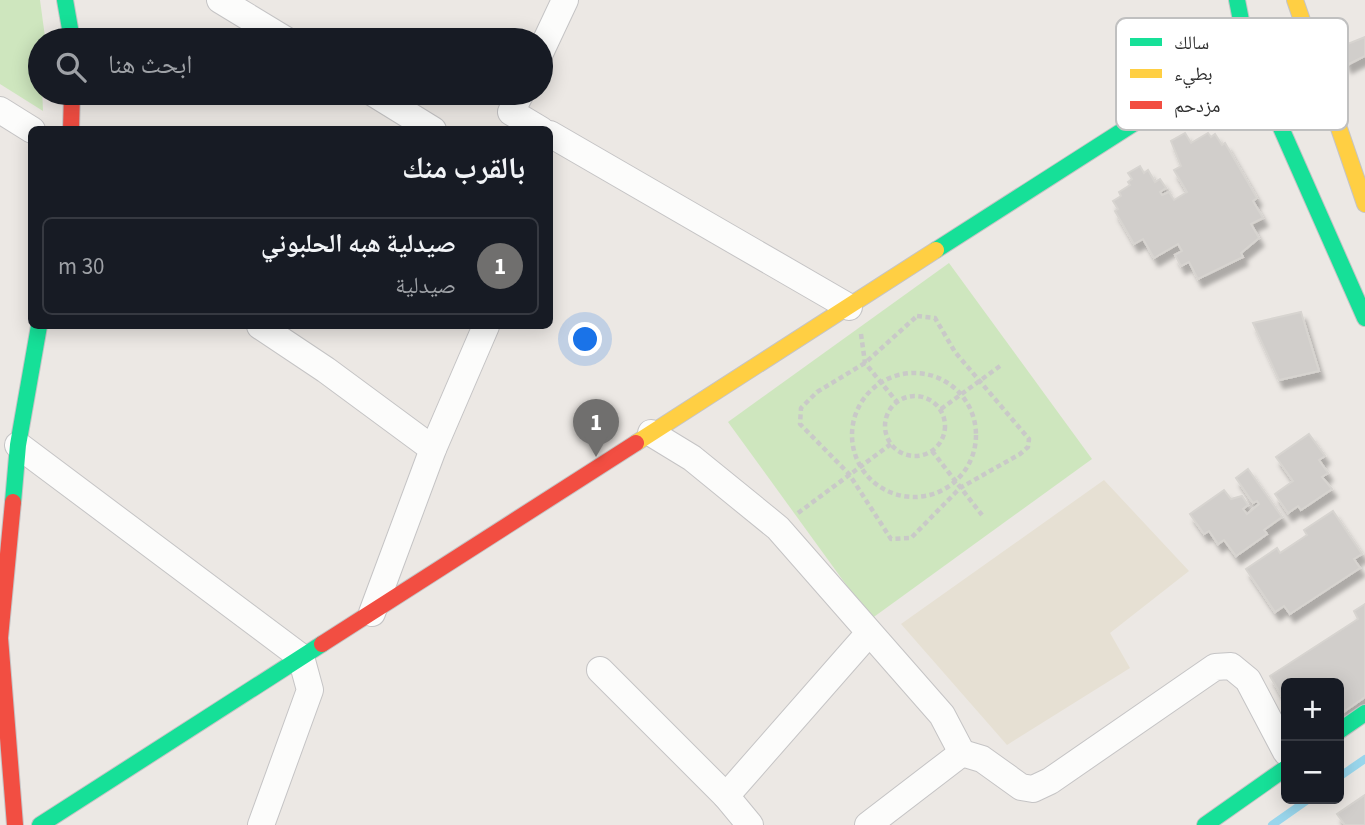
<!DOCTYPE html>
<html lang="ar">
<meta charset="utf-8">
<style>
body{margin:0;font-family:"Source Sans 3","Noto Naskh Arabic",sans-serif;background:#242831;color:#f1f3f6;direction:rtl}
.controls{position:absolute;right:21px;bottom:21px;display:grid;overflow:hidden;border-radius:10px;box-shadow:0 4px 18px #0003}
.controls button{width:63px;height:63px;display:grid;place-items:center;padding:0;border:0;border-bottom:2px solid #363941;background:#171b24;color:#f1f3f6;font:35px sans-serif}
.you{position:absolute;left:586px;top:340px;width:24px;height:24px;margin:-18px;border:5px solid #fff;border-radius:50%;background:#1a73e8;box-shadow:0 0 0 10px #1a73e833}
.badge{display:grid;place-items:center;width:46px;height:46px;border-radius:50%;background:#706f6e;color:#fff;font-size:23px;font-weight:700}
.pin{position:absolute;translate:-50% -58px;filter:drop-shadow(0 2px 4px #0008)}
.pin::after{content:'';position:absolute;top:37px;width:24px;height:21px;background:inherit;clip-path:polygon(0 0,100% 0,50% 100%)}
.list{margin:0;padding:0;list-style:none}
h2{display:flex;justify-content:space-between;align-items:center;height:91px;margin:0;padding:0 28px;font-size:30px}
h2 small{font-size:23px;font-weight:400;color:#9ea1a6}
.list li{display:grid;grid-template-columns:46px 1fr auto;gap:21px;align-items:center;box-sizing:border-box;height:98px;margin:0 14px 14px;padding:0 14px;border:2px solid #363941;border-radius:10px}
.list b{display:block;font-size:26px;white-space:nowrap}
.list p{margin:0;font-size:23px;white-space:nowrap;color:#9ea1a6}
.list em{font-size:23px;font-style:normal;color:#9ea1a6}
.icon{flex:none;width:38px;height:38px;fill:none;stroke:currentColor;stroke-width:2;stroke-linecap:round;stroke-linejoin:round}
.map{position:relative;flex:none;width:1365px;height:825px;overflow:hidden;direction:ltr}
.search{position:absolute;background:#171b24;box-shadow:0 4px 18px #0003;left:28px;top:28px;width:525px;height:77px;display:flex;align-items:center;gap:18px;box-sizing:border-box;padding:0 24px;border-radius:38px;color:#9ea1a6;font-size:26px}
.panel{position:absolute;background:#171b24;box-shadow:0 4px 18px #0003;left:28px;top:126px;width:525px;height:203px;border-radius:10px;direction:rtl}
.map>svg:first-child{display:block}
</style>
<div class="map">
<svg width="1365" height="825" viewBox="0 0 1365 825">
<defs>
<filter id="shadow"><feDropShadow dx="4.5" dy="8" stdDeviation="2" flood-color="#0004"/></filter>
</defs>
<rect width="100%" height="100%" fill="#ece8e4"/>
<polygon fill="#e6e0d3" points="1104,480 1189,571 1110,633 1130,668 1007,745 901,624"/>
<g fill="#cee6be">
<polygon points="0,0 40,0 45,37 45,40 40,40 43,111 0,84"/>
<polygon points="949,263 1092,459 871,619 728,422"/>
</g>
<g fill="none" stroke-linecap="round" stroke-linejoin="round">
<g stroke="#99d6ec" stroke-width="8">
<polyline points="1339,777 1365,759"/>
<polyline points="1272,825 1309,799"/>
</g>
</g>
<g fill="#d1cecb" stroke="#d7d4d0" stroke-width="2" filter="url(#shadow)">
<polygon points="1365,37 1365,56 1347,65 1340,47"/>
<polygon points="1185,133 1191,143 1208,133 1211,137 1215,134 1222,145 1225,143 1257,198 1253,201 1263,218 1251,224 1259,238 1241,253 1243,257 1198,279 1189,262 1181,266 1175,255 1182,251 1178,244 1154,258 1143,239 1134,244 1115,211 1118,209 1113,201 1121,196 1119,192 1130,185 1128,182 1132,179 1128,173 1140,166 1144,173 1148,170 1155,182 1160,179 1166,188 1160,192 1162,195 1169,192 1174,200 1187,192 1174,170 1181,166 1171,141"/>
<polygon points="1301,312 1319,371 1279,380 1253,323"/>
<polygon points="1309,434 1325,456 1319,460 1328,473 1322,477 1332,489 1301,510 1298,506 1288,513 1275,494 1293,481 1276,457"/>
<polygon points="1248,469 1282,517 1264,530 1267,534 1236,556 1224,540 1218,544 1209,531 1204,534 1190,514 1224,490 1231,499 1242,496 1248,505 1243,509 1247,514 1259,504 1257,501 1253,503 1236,478"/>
<polygon points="1333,511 1362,554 1354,559 1360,568 1290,614 1284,606 1275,612 1246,569 1277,548 1280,553 1307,535 1304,530"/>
<polygon points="1365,604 1365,697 1339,715 1339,683 1286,683 1286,703 1270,676 1358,619 1354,611"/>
<polygon points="1365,795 1365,825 1345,825 1337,814"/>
</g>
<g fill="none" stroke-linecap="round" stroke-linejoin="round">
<defs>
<g id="street">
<polyline points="220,0 286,40"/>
<polyline points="541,51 565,0"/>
<polyline points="373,93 433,130"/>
<polyline points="521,93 511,112 541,130"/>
<polyline points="0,110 32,130"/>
<polyline points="550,134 849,307"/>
<polyline points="260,326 326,370 433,449"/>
<polyline points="651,433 692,458 778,528 942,715 962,753"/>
<polyline points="18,445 301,657 310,690 261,825"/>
<polyline points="372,613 433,449 486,326"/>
<polyline points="600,670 726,796 750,825"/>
<polyline points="962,753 982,759 1021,787 1033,789 1050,781 1215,667 1231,666 1248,680 1286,752"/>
<polyline points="726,796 869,633"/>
<polyline points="868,825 962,753"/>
</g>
<g id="fast">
<polyline points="65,0 72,40"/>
<polyline points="1237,0 1247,51 1365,318"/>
<polyline points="936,250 1247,51"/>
<polyline points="13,502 18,445 39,326"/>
<polyline points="1339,731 1365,713"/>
<polyline points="40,825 322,644"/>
<polyline points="1205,825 1286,768"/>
</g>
<g id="slow">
<polyline points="1295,0 1365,204"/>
<polyline points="636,443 936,250"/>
</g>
<g id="jam">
<polyline points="71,130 72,93"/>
<polyline points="13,502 0,638 15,825"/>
<polyline points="322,644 636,443"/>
</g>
</defs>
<use href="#street" stroke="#c5c4c5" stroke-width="28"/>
<use href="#fast" stroke="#c5c4c5" stroke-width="18"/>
<use href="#slow" stroke="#c5c4c5" stroke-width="18"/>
<use href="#jam" stroke="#c5c4c5" stroke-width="18"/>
<g stroke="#c9c9c8" stroke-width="4.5" stroke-dasharray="5 3.5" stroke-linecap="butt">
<polygon points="917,316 935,318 955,352 1029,439 1028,447 1020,454 960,488 911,538 891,539 849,474 800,424 801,408 817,392 865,363"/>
<polyline points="861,334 865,363 897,402"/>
<circle cx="914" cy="435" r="62"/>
<circle cx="915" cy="426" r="30"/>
<polyline points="941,409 1000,366"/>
<polyline points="932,451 982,515"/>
<polyline points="798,513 891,444"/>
</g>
<use href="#street" stroke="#fcfcfb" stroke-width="26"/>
<use href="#fast" stroke="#16e098" stroke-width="16"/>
<use href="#slow" stroke="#ffcf43" stroke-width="16"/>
<use href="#jam" stroke="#f24e42" stroke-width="16"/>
</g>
<rect x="1116" y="18" width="232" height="112" rx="10" fill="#fff" stroke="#c0c0c0" stroke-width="2"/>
<rect x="1130" y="38" width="32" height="8" fill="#16e098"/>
<rect x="1130" y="69" width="32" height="9" fill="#ffcf43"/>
<rect x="1130" y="101" width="32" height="8" fill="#f24e42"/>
<g font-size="19" fill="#2e2e2e">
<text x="1174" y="49">سالك</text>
<text x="1174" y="80">بطيء</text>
<text x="1174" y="112">مزدحم</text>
</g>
</svg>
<div class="controls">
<button>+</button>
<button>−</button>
</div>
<div class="you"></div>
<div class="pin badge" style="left:596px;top:457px">1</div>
<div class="search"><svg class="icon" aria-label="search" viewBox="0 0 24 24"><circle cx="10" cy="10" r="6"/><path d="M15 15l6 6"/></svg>ابحث هنا</div>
<section class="panel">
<h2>بالقرب منك<small></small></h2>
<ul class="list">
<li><span class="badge">1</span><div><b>صيدلية هبه الحلبوني</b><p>صيدلية</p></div><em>30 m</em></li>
</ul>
</section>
</div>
